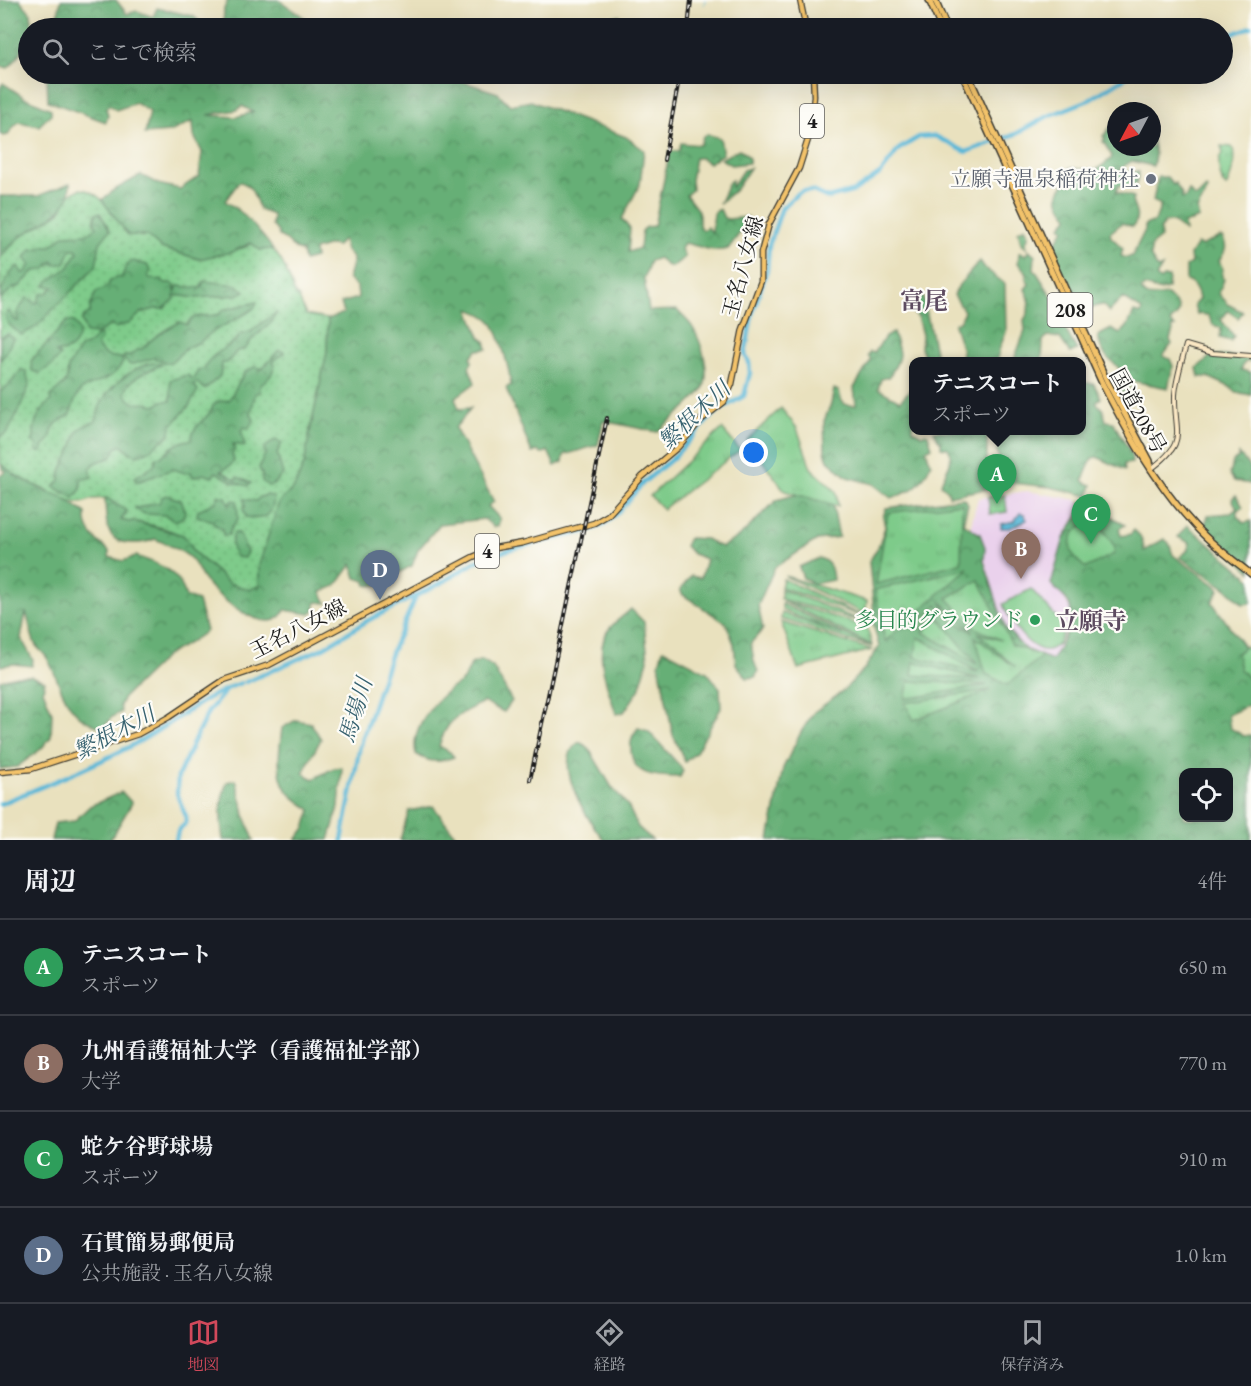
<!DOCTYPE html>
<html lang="ja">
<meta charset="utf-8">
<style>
body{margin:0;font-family:"EB Garamond","Noto Serif JP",serif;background:#20242c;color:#f1f3f6}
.controls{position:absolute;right:18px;bottom:18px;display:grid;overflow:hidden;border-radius:12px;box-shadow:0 6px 24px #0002}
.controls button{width:54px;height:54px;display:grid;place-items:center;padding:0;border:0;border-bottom:2px solid #363941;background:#171b24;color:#f1f3f6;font:30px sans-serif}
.compass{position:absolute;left:1107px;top:102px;width:54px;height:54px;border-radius:50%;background:#171b24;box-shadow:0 6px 24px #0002;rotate:229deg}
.you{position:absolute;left:754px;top:453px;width:21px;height:21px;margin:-15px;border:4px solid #fff;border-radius:50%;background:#1a73e8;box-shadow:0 0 0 9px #1a73e833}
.badge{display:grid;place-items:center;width:39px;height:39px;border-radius:50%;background:#d1495b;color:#fff;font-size:20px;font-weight:700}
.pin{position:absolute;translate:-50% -50px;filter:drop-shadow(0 2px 3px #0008)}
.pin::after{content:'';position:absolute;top:32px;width:21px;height:18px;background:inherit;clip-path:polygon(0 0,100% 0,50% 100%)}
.popup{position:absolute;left:909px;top:357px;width:177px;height:78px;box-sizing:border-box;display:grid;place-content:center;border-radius:12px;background:#171b24;filter:drop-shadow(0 2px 4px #0005);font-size:20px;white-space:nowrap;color:#9ea1a6}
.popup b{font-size:22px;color:#f1f3f6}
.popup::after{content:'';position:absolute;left:50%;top:100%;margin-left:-12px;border:12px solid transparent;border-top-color:#171b24}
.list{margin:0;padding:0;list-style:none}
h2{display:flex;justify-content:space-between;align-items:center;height:78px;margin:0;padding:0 24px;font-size:26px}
h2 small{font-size:20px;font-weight:400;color:#9ea1a6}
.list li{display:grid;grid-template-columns:39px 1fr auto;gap:18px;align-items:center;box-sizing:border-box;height:96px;padding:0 24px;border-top:2px solid #363941}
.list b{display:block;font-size:22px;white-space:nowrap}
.list p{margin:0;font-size:20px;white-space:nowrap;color:#9ea1a6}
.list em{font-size:20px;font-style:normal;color:#9ea1a6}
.icon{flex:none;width:33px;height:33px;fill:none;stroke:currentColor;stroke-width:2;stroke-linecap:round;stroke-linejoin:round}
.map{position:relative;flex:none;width:1251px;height:840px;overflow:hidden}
.search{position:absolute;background:#171b24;box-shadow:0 6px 24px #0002;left:18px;right:18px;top:18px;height:66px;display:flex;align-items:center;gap:15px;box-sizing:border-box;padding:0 21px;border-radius:33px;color:#9ea1a6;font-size:22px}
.sheet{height:462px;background:#171b24}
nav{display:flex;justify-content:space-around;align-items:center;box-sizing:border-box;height:84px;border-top:2px solid #363941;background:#171b24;font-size:16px;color:#9ea1a6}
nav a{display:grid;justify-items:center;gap:3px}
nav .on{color:#d1495b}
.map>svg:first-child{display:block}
</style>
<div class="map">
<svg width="1251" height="840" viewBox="0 0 1251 840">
<defs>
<pattern id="grass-dots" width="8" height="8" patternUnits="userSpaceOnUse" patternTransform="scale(1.5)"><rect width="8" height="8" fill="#7ecb8a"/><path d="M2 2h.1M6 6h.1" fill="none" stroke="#6cae76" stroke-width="1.8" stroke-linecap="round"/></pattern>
<pattern id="forest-crowns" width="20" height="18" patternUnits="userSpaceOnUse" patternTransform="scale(1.5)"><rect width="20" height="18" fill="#66af76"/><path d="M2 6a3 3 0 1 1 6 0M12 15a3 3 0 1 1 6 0" fill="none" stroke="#538e60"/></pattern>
<pattern id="park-tufts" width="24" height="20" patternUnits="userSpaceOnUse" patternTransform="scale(1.5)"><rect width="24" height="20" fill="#7ecb8a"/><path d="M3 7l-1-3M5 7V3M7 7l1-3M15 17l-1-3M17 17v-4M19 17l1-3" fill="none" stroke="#6cae76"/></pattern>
<pattern id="water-ripples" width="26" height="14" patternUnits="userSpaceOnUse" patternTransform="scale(1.5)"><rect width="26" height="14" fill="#58b7d7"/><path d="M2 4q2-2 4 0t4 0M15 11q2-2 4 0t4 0" fill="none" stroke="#4894ae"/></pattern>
</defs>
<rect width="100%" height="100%" fill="#fdfcf7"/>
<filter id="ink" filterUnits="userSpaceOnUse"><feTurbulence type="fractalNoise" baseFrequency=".0167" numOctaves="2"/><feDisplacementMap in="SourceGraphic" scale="12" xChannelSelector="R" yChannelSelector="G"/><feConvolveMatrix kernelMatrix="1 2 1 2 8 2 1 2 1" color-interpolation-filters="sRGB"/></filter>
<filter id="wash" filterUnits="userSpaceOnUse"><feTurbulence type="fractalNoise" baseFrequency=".008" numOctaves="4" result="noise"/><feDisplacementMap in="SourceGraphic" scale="24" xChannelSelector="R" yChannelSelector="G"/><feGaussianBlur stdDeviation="1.35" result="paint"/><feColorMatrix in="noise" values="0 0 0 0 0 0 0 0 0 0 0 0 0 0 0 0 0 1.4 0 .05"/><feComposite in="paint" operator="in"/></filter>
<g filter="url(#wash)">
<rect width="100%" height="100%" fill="#e9e1be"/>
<polygon fill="#ead1ec" points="1027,491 1078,500 1081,508 1063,539 1055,573 1050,584 1064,598 1070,608 1070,621 1052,661 1025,649 1005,627 985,561 985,547 970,528 978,498"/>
<path fill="url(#grass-dots)" stroke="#4d7453" stroke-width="1.5" d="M80 189C102 190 117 219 128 235L147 236 162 248 199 259 246 247 251 243 260 250 272 249C285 261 289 280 296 296H298L306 315 328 319 327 352 309 436 305 462 294 488 289 492 259 574V588L250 591 229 583 193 551C187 529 153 526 133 521L129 522 120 520 126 514 107 498 93 499 82 503 68 502 15 475 0 463V258L18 238 60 212 70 194Z"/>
<g fill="url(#forest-crowns)" stroke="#416649" stroke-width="1.5" fill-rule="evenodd">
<path d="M0 0H20L31 13 32 27 28 28C28 41 18 60 8 68L0 66Z"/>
<polygon points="61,0 116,0 127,14 137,11 153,17 157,8 193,16 207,28 58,28 58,13"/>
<polygon points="228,0 279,0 319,28 223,28 224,9"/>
<path d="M47 74H439L498 93 510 105 531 101 626 137 644 150 640 184 622 219 630 229 628 252 640 248 642 231 646 227 654 226 670 151H679L681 143 700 145 703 136 707 134 720 138 723 154 709 163 701 158H695L691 180 692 190 686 195 699 212V225L701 229 704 230 707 227 712 232 714 212 720 209 724 218 728 219 748 217V222L728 249C712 253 700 246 684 243L681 249 685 257 672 267 666 265 659 258 650 261 644 278 649 311 677 310C682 316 689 321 693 328 702 343 710 370 704 387 700 398 667 423 657 432L603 421 598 445 564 455 563 462 555 466 548 451 541 454 538 451 532 453 506 388 511 385C510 372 499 329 490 320 484 314 477 312 469 309L480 337 485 341 487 349 477 350 471 357 472 362 469 367 475 383 455 398 459 409 471 408 455 428 494 502 488 506 500 519 498 526 494 527 484 519 440 524 418 550 412 566C396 572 384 589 366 585L365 581 356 578 352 564 336 586 321 592 327 603 316 602 314 610 310 614 285 610C283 613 280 618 275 620 254 627 216 595 204 580 198 572 198 565 189 557 180 549 166 544 155 539 146 543 141 543 131 543 104 543 106 520 105 499L107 498 127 511 121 520 129 522 133 521 183 535 191 544 193 551 229 583 250 590 255 587H259V565L279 502 294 488 305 462 309 436 327 352 328 319 344 313 341 303 358 298 357 287 348 279 353 259 346 251 343 239 337 246 330 245 314 250 315 258 304 261 302 251C292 251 289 239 279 236L278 232 272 225 273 215 260 210C255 199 252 183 239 182L225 201C229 204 233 206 237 209 243 213 271 244 272 249L260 250 251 243 232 252 199 259 161 248 147 236 128 235 102 200 114 190 141 175 158 184 180 189 199 176 202 152 194 136 193 121 170 132 145 134 150 112 136 103 116 110 110 105 106 108 108 116 106 122 48 101ZM242 106 253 112 236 117 208 115 237 110Z"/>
<polygon points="3,83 24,97 51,109 51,114 39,126 19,122 15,125 8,135 3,136 0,134 0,88"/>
<path d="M1116 121V147H1152V135L1155 155 1153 166 1132 161 1117 171 1139 172 1136 185 1118 186 1116 192 1134 197 1132 201C1135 211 1140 217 1133 227L1122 223 1110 233 1111 237 1123 248 1121 256 1127 258 1132 256 1145 230V225L1155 221 1161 205 1153 201 1158 177H1167L1173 185 1175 183 1182 194V199L1186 197 1189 190 1193 196 1197 197 1206 188 1208 190 1197 210 1199 218 1184 224 1185 231 1172 222H1165L1160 230 1161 238 1152 245 1150 256 1158 269 1162 267 1156 277 1160 280 1163 277H1169L1168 289 1161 291 1144 286 1141 290C1147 301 1157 295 1168 295 1172 300 1183 307 1177 315 1176 318 1172 319 1170 322L1175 327H1172L1173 331 1170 340 1172 344 1163 356 1170 359 1173 366 1168 388 1133 381 1126 392 1122 391 1120 397 1114 383 1119 389 1122 388 1127 382C1120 360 1102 364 1098 336L1111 329 1120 334 1127 327 1134 312 1141 314 1142 310 1123 298 1109 312 1103 305C1093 306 1086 310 1081 321L1048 247C1057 246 1059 236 1064 229L1061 226 1068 218C1067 210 1064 211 1061 205 1053 193 1066 183 1071 174L1069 168 1096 170 1111 159 1112 156 1103 141 1105 139 1103 136Z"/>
<path d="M739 149C744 153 751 156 749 163L731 165 721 159Z"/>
<polygon points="750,168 736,189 719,204 729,182 732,180 731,188 743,170"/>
<path d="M70 183C71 215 41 221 19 238 12 243 6 251 0 258V196H38Z"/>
<path d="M96 213H100L110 230 100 243 96 266 35 328 21 335C14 328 2 323 7 312H10L15 320 18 321 17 313C21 308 23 302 27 298L37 303 41 294 47 293 53 287 45 286 49 281 68 268 78 252 76 249H71L65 263 55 265 53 262 44 270 34 271 20 286 12 289 0 300C0 289 9 273 18 266L22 273H25L31 265 25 258 31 249H37L42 246H51L64 235C77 233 86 238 97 227L94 222Z"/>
<polygon points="1025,227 1029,235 1026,242 1027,248 1035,255 1034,270 1037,273 1060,309 1066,331 1077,350 1070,353 1060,338 1047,336 1043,341 1042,361 1016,361 1015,357 1025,331 1024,320 1028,313 1029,298 1025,289 1029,284 1026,278 1027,273 1018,263 1019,253 1021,252 1025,255 1029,251 1021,242 1018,231"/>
<path d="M1220 237 1223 238C1228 248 1225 252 1219 261L1223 269 1222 276 1224 279 1219 294 1229 305 1243 312 1238 318 1228 311 1221 320 1234 336 1231 341 1220 338 1221 328 1213 325 1208 315 1197 314 1194 305 1199 299C1198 292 1194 283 1186 281V266L1191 263 1190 255 1197 244 1201 246Z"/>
<polygon points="133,261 147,265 151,270 148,276 150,279 153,278 159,281 162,279 163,283 172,283 175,286 175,291 178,286 201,288 204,281 236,285 245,291 237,295 196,298 174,295 175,299 163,309 155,309 141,313 129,324 121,325 116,328 111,325 96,334 86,333 82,322 84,316 90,312 90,307 96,292 108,287 109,282 116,277 121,278 127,265"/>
<polygon points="980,261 985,268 1005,284 1006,332 999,350 998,361 961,361 962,350 954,325 955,323 961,320 964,311 954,295 959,285"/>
<polygon points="920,296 923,296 937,361 926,361 921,348 922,335 917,316 913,313"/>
<path d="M257 302 254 308 247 313 212 332 200 342 188 347 171 362 168 363 154 358 130 365 123 358 124 356 130 355 139 349H142C152 337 166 329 180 322L187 325C193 312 208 318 220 314L222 310Z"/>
<path d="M277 312 271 323 253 338 245 349 237 351 227 363H222L220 376 205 389 197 383H194V386L198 390 189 406 172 425 169 435 147 452 137 455 131 453 122 445 116 448 111 457C103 462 94 459 90 470L92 477 81 480V489L74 498 54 487 60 480C60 468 65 464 70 453 78 436 72 428 95 422 98 418 97 414 99 409 104 390 142 356 163 364 150 370 129 377 125 393 135 412 144 398 156 406L162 401H171L170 380 188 375 192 379 195 378 198 370 204 369C210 352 231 349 241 334L250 332Z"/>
<path d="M67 321 74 322 79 331C78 344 70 353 56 352L60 356 52 365 40 373 32 371 31 361Z"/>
<path d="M893 333C901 354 902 357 889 377L881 379 878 389 900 401 913 387V430L922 435 925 433 928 434 932 447 926 450 931 464C922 484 913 492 891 498L873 484 847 477 828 460 825 451 824 421 831 404 834 389 839 391C841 401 842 407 856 405L854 388 871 360 868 356 870 352 874 353 885 337Z"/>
<polygon points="7,334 13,338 7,351 0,361 0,337"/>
<path d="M100 335 101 339 97 345C105 358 107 356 121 358L123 362C115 377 104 379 89 386 86 387 84 387 81 390 74 398 73 408 69 416L58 422 53 428 50 439 43 447 42 452H38L36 449 37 445 32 441 34 439C33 421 39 411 51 401L50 397 64 384 67 378 68 367 80 348 92 342 96 336Z"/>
<path d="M279 350 284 352V353L273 362 275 365 271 375 260 386V392L255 394 251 414 254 420 248 429 244 427 241 430 245 446 233 444 235 450 232 453 234 461 230 466 221 471 236 480 237 477 251 483 248 486 233 482 216 472 212 477 204 474 193 477 191 472 185 473 173 469 137 482 134 478 155 464 156 457H161C169 449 180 440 191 440 195 419 210 420 213 406L217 402 229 400 245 372 256 366 261 369C269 364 272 356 279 350Z"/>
<polygon points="1212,355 1251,358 1251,361 1245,362 1241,370 1251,372 1251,395 1235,392 1230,387 1208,377 1199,377 1197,368"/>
<path d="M21 370 26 371C27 376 29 381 29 386 28 389 11 428 8 431 5 434 3 435 0 437V392L10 384Z"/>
<polygon points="1081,382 1094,384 1101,398 1096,402 1103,410 1106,421 1113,422 1131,453 1132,463 1124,464 1125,470 1097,457 1092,458 1083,480 1086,483 1092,485 1089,496 1050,487 1004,482 997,451 1000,440 997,431 1081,430"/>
<path d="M934 431H987V489L949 496 948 491 941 484C944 471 956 462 948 448L941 447V442L938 439Z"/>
<polygon points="275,440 282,443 277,453 283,474 273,485 268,486 262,481 262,474 259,468 265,454 264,448"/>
<polygon points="1239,454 1251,469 1251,484 1234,481 1229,473 1231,472 1233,461 1239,458"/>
<path d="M1 464 15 475 47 492 60 496 86 513C84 532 96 540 109 551V557L123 561 136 556C159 564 179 570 186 597L198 601 206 631 192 641 167 655 124 697 120 705 121 712 112 717 103 728C64 717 64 689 47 658 44 653 38 649 35 644 31 635 29 622 26 612L21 638 33 660 32 666 13 664 0 666V476L6 471 2 469Z"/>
<path d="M166 495 181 500C186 511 188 517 175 521L165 515 145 514 136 510 135 508C144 508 150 503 159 503L162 497Z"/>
<path d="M267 495 274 497C273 516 265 521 246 517L243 509 245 507 244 499 256 501 260 497Z"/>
<polygon points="794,495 809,496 833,506 839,537 817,540 775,567 758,605 763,629 751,643 754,661 758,672 755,677 747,678 736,664 734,644 726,623 683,595 680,590 691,576 701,578 706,559 693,554 685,546 689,538 706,539 714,544 722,547 740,536 777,500"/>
<polygon points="1236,495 1243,507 1237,511 1237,516 1244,523 1251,521 1251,572 1200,526 1206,522 1208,515 1231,513 1237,508 1232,499"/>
<polygon points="218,496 226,497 229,504 233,500 237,501 238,519 231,528 229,535 223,535 222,529 214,524 213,521 197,516 198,510 216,502"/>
<path d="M962 498 966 500 968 504 963 523 980 534 985 547 984 561 1005 627 1025 649 1052 660C1060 645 1078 618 1068 602 1063 595 1056 590 1051 584L1064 538 1080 512 1081 502 1092 504 1125 525 1119 529 1121 536 1131 534 1134 530C1140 534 1144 543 1144 551L1164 539 1169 543 1173 555 1215 585 1219 590 1212 602 1244 647 1237 654 1240 669 1251 681V704L1228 715 1230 728 1244 736 1251 735V840H769L783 768 801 732 814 712 842 692 865 668 879 647 873 623 874 613 869 562 878 547 885 527 883 517 886 508ZM1184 772H1228V818H1184Z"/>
<polygon points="1187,525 1251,579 1251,603 1243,604 1227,589 1180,557 1187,551 1190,543 1178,537"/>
<path d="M234 533H239L247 552 244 558 236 557C231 549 230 542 234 533Z"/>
<path d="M819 558C831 562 832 569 833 580L814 584 803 578 799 567Z"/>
<path d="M631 609 644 622 648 660 639 690 624 712 616 714C609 690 593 656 607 632 612 623 624 616 631 609Z"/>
<polygon points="663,649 707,672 720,688 721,708 696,752 685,762 673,735 659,664"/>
<path d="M482 660 493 667 512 701 504 712 483 702C460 714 447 718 439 746L450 752 454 757C438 763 430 763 416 754 410 729 432 704 450 689 454 686 459 684 462 681 466 677 469 669 471 664Z"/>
<polygon points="17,676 31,676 45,681 43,690 52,713 51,737 41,749 17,767 0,769 0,680"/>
<path d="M296 720 311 723 321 739 303 773 313 779 334 768 342 767 339 807 329 840H296L305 828 311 810C303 804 291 797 286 789 275 772 280 747 282 728Z"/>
<path d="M638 728 648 731 680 766 683 771 680 777C658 777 632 777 631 750 630 740 632 736 638 728Z"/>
<path d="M579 742 588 747 611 786 628 806 638 827 652 840H604C588 821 550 762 579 742Z"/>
<path d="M236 780 246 819 254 840H223C220 817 219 804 227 782Z"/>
<polygon points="122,792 132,803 110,840 51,840 55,823 74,821 90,806"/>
<polygon points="433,806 459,840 400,840 409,811"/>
</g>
<g fill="url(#park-tufts)" stroke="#4d7453" stroke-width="1.5">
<polygon points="590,16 591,28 574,28 579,26 579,20"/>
<path d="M1221 146 1232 147C1237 157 1232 176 1226 187L1222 183 1225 180 1222 181C1219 171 1216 160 1223 153Z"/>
<polygon points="781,408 797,428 811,468 836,491 838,506 785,491 747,440"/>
<polygon points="722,429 740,450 663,509 650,496"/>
<polygon points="962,503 961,563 876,584 888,513"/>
<polygon points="1086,505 1109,517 1105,526 1082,514"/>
<polygon points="968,568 885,641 875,590"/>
<polygon points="785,576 867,601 865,614"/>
<polygon points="783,579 866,618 781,587"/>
<polygon points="979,580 1012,645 1042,656 1007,685 986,674 975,637 1015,667 978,633 1001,640 975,628 947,598"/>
<polygon points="781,589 867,623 781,599"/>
<polygon points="782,601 867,627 872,645"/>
<polygon points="941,602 973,632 953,621"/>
<polygon points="782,604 872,647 781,619 782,613 843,635 782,610"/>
<polygon points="937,604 940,609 921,629 918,626"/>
<polygon points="938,617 977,664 923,632"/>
<polygon points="781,622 872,650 798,669"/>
<polygon points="918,637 978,672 915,657"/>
<polygon points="914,662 980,679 912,675"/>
<polygon points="909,681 987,685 905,699"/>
<polygon points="990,690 914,720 905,703"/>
</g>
<g fill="#7ecb8a" stroke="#4d7453" stroke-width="1.5">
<polygon points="619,15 622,27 605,28 601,20"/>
<polygon points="1005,495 1007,512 990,514 988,497"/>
<path d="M1091 522 1099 524 1115 547 1114 554 1086 568C1064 552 1065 532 1091 522Z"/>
<path d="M1031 589 1065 627C1063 632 1061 640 1058 644 1037 667 1008 619 1003 604Z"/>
<polygon points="1246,646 1251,652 1251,681 1240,669 1237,654"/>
</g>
<polygon fill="url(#water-ripples)" stroke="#3a6a7a" stroke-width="1.5" points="1020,513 1024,514 1027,520 1010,528 1001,528 1001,524 1014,521"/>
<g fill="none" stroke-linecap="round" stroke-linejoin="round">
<polyline stroke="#58b7d7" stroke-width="1.5" points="704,4 706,0"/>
<g stroke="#58b7d7" stroke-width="4.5">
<polyline points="1222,38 1251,27"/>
<polyline points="246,682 323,648 367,621 443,582 475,562 511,549 588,531 604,525 617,513 644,482 672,459 709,419 719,410 744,396 750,373 749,362 745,355 752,315 767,270 769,245 782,208 797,194 803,191 813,191 828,198 855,191 881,173 899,149 919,137 935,136 966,152 1016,134 1046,117 1089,100 1131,74"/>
<polyline points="192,745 208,712 226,690"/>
<polyline points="177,794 178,776 191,748"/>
<path d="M0 804C48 784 97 765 142 740 176 721 204 696 241 683"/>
<polyline points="176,840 178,831 186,823 186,817 178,797"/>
<polyline points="342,840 360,746 391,653 416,597"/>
</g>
</g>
</g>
<g filter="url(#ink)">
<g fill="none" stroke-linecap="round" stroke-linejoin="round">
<defs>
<path id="secondary" d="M1151 469C1189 441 1174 434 1175 395 1176 379 1182 361 1186 345L1213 353 1251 356"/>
<g id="primary">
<polyline points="800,0 806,28"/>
<polyline points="0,772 31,769 138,734 169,717 224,680 269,665 473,557 495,548 523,543 594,523 608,515 642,477 678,447 701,420 724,402 732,384 743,329 761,281 761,253 769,224 799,168 811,130 814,96 813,74"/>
</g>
<g id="trunk">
<polyline points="929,0 941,28"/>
<polyline points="935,0 947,28"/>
<path d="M962 74 1102 383C1128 434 1156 484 1195 526 1211 544 1232 559 1251 574"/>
<polyline points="968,74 1107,381 1150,461 1151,469"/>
</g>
</defs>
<use href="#secondary" stroke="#3b3a34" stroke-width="6"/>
<use href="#primary" stroke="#3b3a34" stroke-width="7"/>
<use href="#trunk" stroke="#3b3a34" stroke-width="8"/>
<use href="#secondary" stroke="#fae7c3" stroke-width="4"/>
<use href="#primary" stroke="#f2c26a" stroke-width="4.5"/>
<use href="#trunk" stroke="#f2c26a" stroke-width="5"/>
<defs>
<g id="rail">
<polyline points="688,28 691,0"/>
<polyline points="664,160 680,74"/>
<polyline points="530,780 607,418"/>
</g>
</defs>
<use href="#rail" stroke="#1c1c1c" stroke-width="4"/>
<use href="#rail" stroke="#fdfcf7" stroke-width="1.5" stroke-dasharray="4.5" stroke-linecap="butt"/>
</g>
</g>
<circle fill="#6b7280" stroke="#fdfcf7" stroke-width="2" cx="1151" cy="179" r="6"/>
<circle fill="#2e9e5b" stroke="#fdfcf7" stroke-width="2" cx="1035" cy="620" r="6"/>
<g text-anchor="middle" stroke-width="4.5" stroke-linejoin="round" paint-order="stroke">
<g fill="#fdfcf7" stroke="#605f5e" stroke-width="1.5">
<rect x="800" y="104" width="24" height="34" rx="4.5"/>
<rect x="1047.5" y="293" width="45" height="34" rx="4.5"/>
<rect x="475" y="534" width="24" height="34" rx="4.5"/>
</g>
<g font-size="20" font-weight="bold" fill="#1c1c1c">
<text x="812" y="128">4</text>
<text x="1070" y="317">208</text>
<text x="487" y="558">4</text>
</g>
<g font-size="21" fill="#5b616d" stroke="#fdfcf7" text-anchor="end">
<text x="1139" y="186">立願寺温泉稲荷神社</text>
</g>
<g font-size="21" fill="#1c1c1c" stroke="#fdfcf7">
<text transform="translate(743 267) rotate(-75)" y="7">玉名八女線</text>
<text transform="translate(1138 411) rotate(61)" y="7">国道208号</text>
<text transform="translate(298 629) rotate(-27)" y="7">玉名八女線</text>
</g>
<g font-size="21" fill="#27864d" stroke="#fdfcf7" text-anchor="end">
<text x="1023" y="627">多目的グラウンド</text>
</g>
<g font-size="22" font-style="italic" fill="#376270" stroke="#fdfcf7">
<text transform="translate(694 415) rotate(-43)" y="8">繁根木川</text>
<text transform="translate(355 710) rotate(-73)" y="8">馬場川</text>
<text transform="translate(114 732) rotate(-28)" y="8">繁根木川</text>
</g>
<g font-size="24" font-weight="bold" fill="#5d4b60" stroke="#fdfcf7">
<text x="924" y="309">富尾</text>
<text x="1091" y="629">立願寺</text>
</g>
</g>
</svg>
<div class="controls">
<button><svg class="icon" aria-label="locate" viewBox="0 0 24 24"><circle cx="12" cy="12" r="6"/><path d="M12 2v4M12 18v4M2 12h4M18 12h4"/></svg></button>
</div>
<svg class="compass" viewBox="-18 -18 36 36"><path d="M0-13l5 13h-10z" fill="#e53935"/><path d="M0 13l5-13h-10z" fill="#9ea1a6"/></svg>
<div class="you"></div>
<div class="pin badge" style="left:997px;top:504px;background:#2e9e5b">A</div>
<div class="popup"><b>テニスコート</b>スポーツ</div>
<div class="pin badge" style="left:1021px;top:579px;background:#8d6e63">B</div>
<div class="pin badge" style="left:1091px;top:544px;background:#2e9e5b">C</div>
<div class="pin badge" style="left:380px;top:600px;background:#5c6f8a">D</div>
<div class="search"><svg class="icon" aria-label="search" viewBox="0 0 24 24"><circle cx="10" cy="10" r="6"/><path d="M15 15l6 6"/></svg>ここで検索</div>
</div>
<section class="sheet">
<h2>周辺<small>4件</small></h2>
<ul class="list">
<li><span class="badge" style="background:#2e9e5b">A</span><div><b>テニスコート</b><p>スポーツ</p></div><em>650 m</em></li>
<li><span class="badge" style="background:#8d6e63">B</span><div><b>九州看護福祉大学（看護福祉学部）</b><p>大学</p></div><em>770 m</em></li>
<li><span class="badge" style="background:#2e9e5b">C</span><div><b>蛇ケ谷野球場</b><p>スポーツ</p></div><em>910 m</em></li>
<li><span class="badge" style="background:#5c6f8a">D</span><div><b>石貫簡易郵便局</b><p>公共施設 · 玉名八女線</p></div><em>1.0 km</em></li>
</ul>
</section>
<nav>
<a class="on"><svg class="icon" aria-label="map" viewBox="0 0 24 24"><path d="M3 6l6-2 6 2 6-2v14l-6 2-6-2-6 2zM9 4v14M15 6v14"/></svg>地図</a>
<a><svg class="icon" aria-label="directions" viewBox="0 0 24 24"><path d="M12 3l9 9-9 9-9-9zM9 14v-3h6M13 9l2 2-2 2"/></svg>経路</a>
<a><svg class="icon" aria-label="saved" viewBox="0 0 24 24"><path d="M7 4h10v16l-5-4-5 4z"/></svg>保存済み</a>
</nav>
